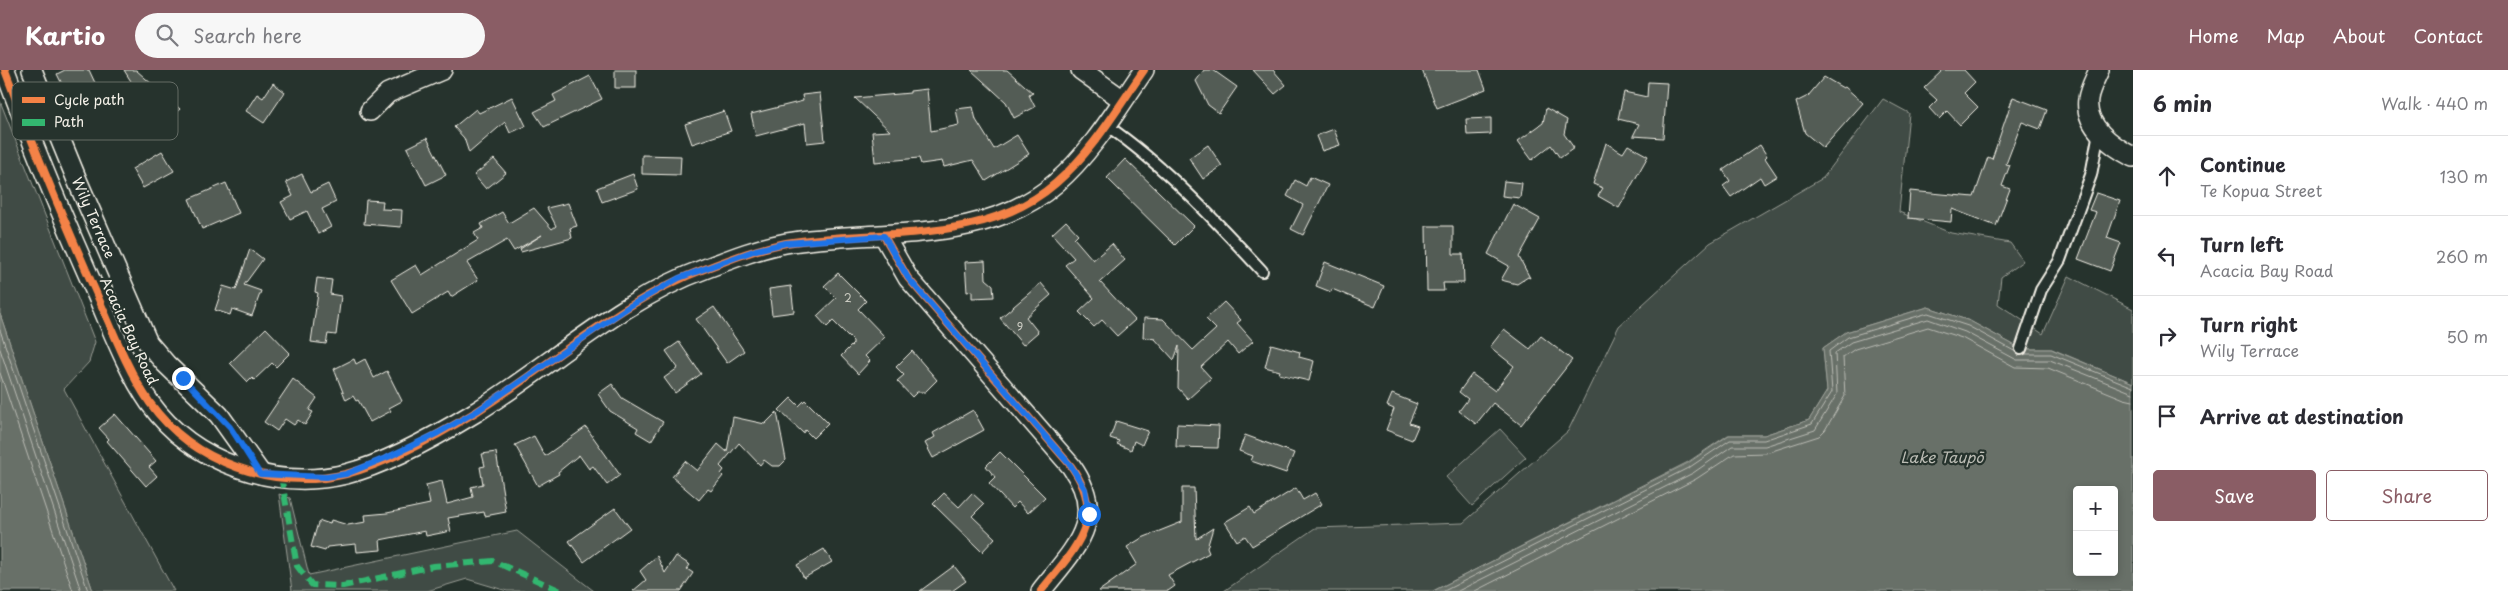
<!DOCTYPE html>
<meta charset="utf-8">
<style>
body{margin:0;font-family:"Playpen Sans",sans-serif;background:#f7f7f7;color:#2b2b33}
.controls{position:absolute;right:15px;bottom:15px;display:grid;overflow:hidden;border-radius:5px;box-shadow:0 2px 8px #0003}
.controls button{width:45px;height:45px;display:grid;place-items:center;padding:0;border:0;border-bottom:1px solid #e1e1e2;background:#fff;color:#2b2b33;font:25px sans-serif}
.stop{position:absolute;width:15px;height:15px;margin:-11px;border:4px solid #1a73e8;border-radius:50%;background:#fff}
.stop.end{background:#1a73e8;border-color:#fff;box-shadow:0 1px 5px #0008}
.list{margin:0;padding:0;list-style:none}
h2{display:flex;justify-content:space-between;align-items:center;height:65px;margin:0;padding:0 20px;font-size:21px}
h2 small{font-size:16px;font-weight:400;color:#7c7c81}
.list li{display:grid;grid-template-columns:32px 1fr auto;gap:15px;align-items:center;box-sizing:border-box;height:80px;padding:0 20px;border-top:1px solid #e1e1e2}
.list b{display:block;font-size:19px;white-space:nowrap}
.list p{margin:0;font-size:16px;white-space:nowrap;color:#7c7c81}
.list em{font-size:16px;font-style:normal;color:#7c7c81}
.actions{display:flex;gap:10px;padding:15px 20px}
.actions a{flex:1;padding:11px 0;border:1px solid #8a5d65;border-radius:5px;text-align:center;font-size:18px;color:#8a5d65}
.actions .main{background:#8a5d65;color:#fff}
.icon{flex:none;width:28px;height:28px;fill:none;stroke:currentColor;stroke-width:2;stroke-linecap:round;stroke-linejoin:round}
.map{position:relative;flex:none;width:2133px;height:521px;overflow:hidden}
header{display:flex;align-items:center;gap:30px;box-sizing:border-box;height:70px;padding:0 25px;background:#8a5d65;color:#fff}
header strong{font-size:24px}
nav{display:flex;gap:28px;margin-inline-start:auto;font-size:18px}
.search{width:350px;height:45px;background:#f7f7f7;display:flex;align-items:center;gap:12px;box-sizing:border-box;padding:0 18px;border-radius:28px;color:#7c7c81;font-size:19px}
main{display:flex}
aside{flex:1;background:#fff}
.map>svg:first-child{display:block}
</style>
<header>
<strong>Kartio</strong>
<div class="search"><svg class="icon" aria-label="search" viewBox="0 0 24 24"><circle cx="10" cy="10" r="6"/><path d="M15 15l6 6"/></svg>Search here</div>
<nav><a>Home</a><a>Map</a><a>About</a><a>Contact</a></nav>
</header>
<main>
<div class="map">
<svg width="2133" height="521" viewBox="0 0 2133 521">
<rect width="100%" height="100%" fill="#26332d"/>
<filter id="ink" filterUnits="userSpaceOnUse"><feTurbulence type="fractalNoise" baseFrequency=".02" numOctaves="2"/><feDisplacementMap in="SourceGraphic" scale="10" xChannelSelector="R" yChannelSelector="G"/><feConvolveMatrix kernelMatrix="1 2 1 2 8 2 1 2 1" color-interpolation-filters="sRGB"/></filter>
<g filter="url(#ink)">
<g fill="#414b45" stroke="#9a9e96">
<polygon points="1883,29 1909,43 1899,142 1951,163 2010,173 2023,191 2001,207 1998,234 2043,264 2069,206 2133,239 2133,313 2052,279 2021,279 1970,251 1928,237 1846,262 1823,278 1827,321 1809,350 1764,365 1728,365 1688,392 1433,521 1224,521 1315,458 1463,453 1568,361 1619,256 1710,173 1823,108"/>
<polygon points="0,31 95,272 89,292 64,319 174,521 93,521 0,244"/>
<polygon points="1500,359 1526,387 1472,436 1446,407"/>
<polygon points="279,424 290,428 309,505 517,461 594,521 507,521 467,509 427,521 292,521"/>
</g>
<g fill="#676f68" stroke="#9fa39b" fill-rule="evenodd">
<path d="M1928 237 1970 251 2021 279H2051L2133 313V521H1433L1688 393 1729 365H1764L1809 350 1827 321 1823 278 1846 262ZM2077 420H2114V502H2077Z"/>
<polygon points="0,244 93,521 0,521"/>
</g>
<g fill="none" stroke-linecap="round" stroke-linejoin="round">
<g stroke="#bcbdb5" stroke-width="1">
<polyline points="0,260 88,521"/>
<polyline points="0,279 81,521"/>
<polyline points="2025,284 2051,284 2133,317"/>
<polyline points="0,303 73,521"/>
<polyline points="1444,521 1690,397 1730,370 1764,370 1812,354 1832,322 1829,281 1848,267 1928,243 1968,256 2016,282"/>
<polyline points="1458,521 1693,403 1732,376 1765,376 1815,360 1837,324 1835,283 1851,272 1928,249 1965,262 2017,290 2050,290 2133,323"/>
<polyline points="1475,521 1696,409 1734,384 1766,383 1819,366 1825,360 1845,326 1843,287 1855,279 1928,257 1962,268 2015,297 2048,298 2124,329 2133,331"/>
</g>
</g>
<g fill="#525c55" stroke="#f4f1e8">
<polygon points="65,0 89,0 96,15 86,19 92,32 75,40 57,4"/>
<polygon points="124,0 136,0 180,39 156,67 129,44 142,29"/>
<rect x="615" y="0" width="21" height="18"/>
<polygon points="971,0 1007,0 1033,23 1029,25 1035,37 1014,48 1006,32"/>
<polygon points="1204,0 1213,0 1237,17 1219,43 1208,35 1196,11"/>
<polygon points="1253,0 1273,0 1286,15 1275,24"/>
<polygon points="1422,0 1479,0 1486,19 1437,38"/>
<polygon points="1943,0 1964,0 1975,12 1964,23 1978,37 1960,55 1947,41 1939,49 1929,38 1937,30 1924,18"/>
<polygon points="590,6 602,29 544,57 534,42 556,31 553,25"/>
<polygon points="1824,7 1843,18 1845,17 1863,33 1823,78 1805,63 1796,32 1808,26"/>
<polygon points="1648,12 1667,13 1663,68 1633,66 1639,54 1618,49 1624,22 1647,27"/>
<polygon points="273,13 285,22 264,53 246,41 257,24 263,28"/>
<polygon points="927,19 931,61 959,55 956,39 973,37 976,50 994,79 1017,65 1029,84 986,111 973,90 944,97 942,91 921,94 919,88 875,92 872,62 890,61 855,28 910,23 910,21"/>
<polygon points="820,23 825,71 807,73 805,53 756,66 751,44 803,31 802,25"/>
<polygon points="512,27 526,56 510,63 505,52 469,83 464,68 454,57 476,39 479,43"/>
<polygon points="2013,27 2047,40 2040,59 2022,52 2006,94 2010,95 2002,116 2010,119 1996,156 1952,139 1951,152 1908,148 1910,121 1974,127 1988,87 1992,89"/>
<polygon points="1546,38 1567,50 1564,64 1574,78 1560,88 1551,75 1532,90 1518,71 1543,53"/>
<polygon points="724,41 731,61 692,74 685,54"/>
<polygon points="1491,48 1491,64 1467,65 1466,49"/>
<polygon points="1334,59 1340,75 1322,81 1316,66"/>
<polygon points="427,68 446,105 426,115 407,78"/>
<polygon points="1606,73 1623,83 1628,75 1648,86 1619,138 1598,126 1603,118 1593,114"/>
<polygon points="1208,75 1222,96 1203,109 1189,88"/>
<polygon points="1760,75 1767,86 1765,88 1777,106 1764,114 1760,107 1731,127 1723,116 1730,111 1723,100"/>
<polygon points="162,81 174,101 143,118 132,99"/>
<polygon points="642,85 681,86 680,105 642,104"/>
<polygon points="494,89 506,103 486,119 474,105"/>
<polygon points="1125,89 1194,156 1175,175 1107,108"/>
<polygon points="302,104 311,122 328,114 336,132 322,139 331,157 318,164 307,141 290,149 281,132 293,126 286,112"/>
<polygon points="633,104 638,119 602,132 597,118"/>
<polygon points="1310,107 1328,115 1303,165 1291,159 1303,135 1287,126 1295,110 1306,116"/>
<polygon points="1504,111 1522,113 1520,128 1502,126"/>
<polygon points="226,113 239,143 202,159 189,129"/>
<polygon points="2096,123 2120,131 2107,168 2121,173 2110,201 2078,189 2096,142 2089,140"/>
<polygon points="366,130 383,131 382,139 402,140 401,157 364,154"/>
<polygon points="568,133 577,156 570,158 572,168 521,182 520,179 542,165 514,181 507,170 467,193 478,210 451,227 448,222 412,244 391,210 416,195 422,205 478,170 474,163 483,158 481,154 502,142 509,153 534,138 552,159 556,156 547,138"/>
<polygon points="1513,134 1540,149 1519,187 1530,208 1528,207 1517,214 1501,210 1509,196 1488,184"/>
<polygon points="1066,151 1078,164 1074,168 1093,190 1112,174 1125,190 1100,212 1135,250 1117,266 1102,250 1094,257 1079,242 1094,228 1065,195 1074,188 1052,164"/>
<polygon points="1426,156 1453,156 1453,184 1463,184 1464,213 1443,213 1444,221 1427,221"/>
<polygon points="250,179 263,189 244,215 261,221 252,246 232,239 230,245 215,240 223,216 236,220"/>
<polygon points="985,191 986,209 993,215 994,227 972,228 972,221 967,222 965,192"/>
<polygon points="1325,192 1384,216 1375,237 1332,219 1331,222 1316,216"/>
<polygon points="838,203 866,231 858,239 885,267 865,286 870,291 858,304 841,286 853,274 853,271 833,251 827,257 817,246 836,228 824,216"/>
<polygon points="317,208 332,210 330,224 341,226 336,265 328,264 326,274 311,272 318,223 315,222"/>
<polygon points="1041,213 1051,225 1026,247 1038,262 1023,275 1000,248"/>
<polygon points="791,216 794,242 772,245 769,219"/>
<polygon points="1224,232 1241,250 1237,253 1253,271 1238,284 1228,272 1201,297 1211,308 1188,329 1178,318 1179,276 1174,290 1155,269 1143,267 1144,248 1163,249 1193,280 1216,259 1206,249"/>
<polygon points="714,237 744,281 727,293 696,249"/>
<polygon points="266,258 290,283 276,297 272,293 254,310 252,308 248,312 230,293"/>
<polygon points="1504,259 1530,279 1541,266 1572,290 1521,355 1493,333 1476,354 1459,341 1468,329 1459,322 1472,304 1495,321 1514,296 1490,277"/>
<polygon points="679,272 701,304 675,323 664,308 678,298 666,281"/>
<polygon points="1271,274 1300,282 1299,287 1314,291 1309,311 1279,304 1280,301 1265,297"/>
<polygon points="912,281 937,310 925,322 917,322 912,327 897,311 904,305 896,297"/>
<polygon points="354,289 356,294 365,289 374,308 387,301 402,331 389,338 391,341 370,352 358,330 356,331 353,326 346,330 334,299"/>
<polygon points="293,309 317,328 309,340 313,342 305,355 298,350 294,355 285,349 277,361 264,352"/>
<polygon points="612,314 622,328 663,352 651,371 636,362 638,358 610,341 598,324"/>
<polygon points="1392,324 1417,334 1409,353 1418,356 1412,370 1386,360 1394,339 1387,336"/>
<polygon points="791,328 799,336 805,330 828,353 813,368 805,360 803,363 779,340"/>
<polygon points="973,340 984,360 933,388 925,373 935,367 933,363"/>
<polygon points="777,342 786,390 780,396 772,396 764,390 760,395 739,373 720,396 724,400 721,404 723,406 711,421 708,419 699,430 672,407 685,391 697,401 718,374 727,382 733,347 765,354"/>
<polygon points="115,344 156,391 149,397 157,406 146,416 107,371 109,369 99,358"/>
<polygon points="1116,351 1148,361 1142,375 1134,371 1131,380 1117,374 1119,371 1110,368"/>
<polygon points="1177,354 1219,356 1218,378 1176,377"/>
<polygon points="586,357 620,405 607,415 593,396 589,399 579,385 558,402 559,404 538,416 515,375 534,366 545,386"/>
<polygon points="1245,365 1294,383 1286,403 1251,391 1253,386 1239,381"/>
<polygon points="496,382 506,442 485,446 484,442 448,448 451,461 426,466 425,461 380,470 381,480 357,482 356,474 327,477 325,481 311,477 318,453 321,451 330,454 331,450 348,455 366,452 365,445 387,443 430,434 426,415 442,411 447,434 473,427 471,417 483,414 480,397 485,396 482,384"/>
<polygon points="1000,382 1045,427 1028,443 1018,432 1012,438 989,413 995,407 986,396"/>
<polygon points="1182,418 1194,418 1196,469 1213,458 1207,478 1209,483 1168,505 1175,516 1168,521 1099,521 1137,494 1127,477 1142,468 1182,452"/>
<polygon points="1296,418 1303,430 1315,423 1322,434 1252,476 1245,466 1237,471 1225,452 1250,437 1254,444"/>
<polygon points="944,423 959,437 972,423 984,434 972,446 995,468 982,482 933,434"/>
<polygon points="615,438 630,458 584,492 569,471"/>
<polygon points="824,479 832,492 804,508 797,495"/>
<polygon points="657,486 665,503 676,486 690,495 687,499 693,503 681,521 633,521 646,510 640,501"/>
<polygon points="954,496 966,511 952,521 920,521"/>
</g>
<g fill="none" stroke-linecap="round" stroke-linejoin="round">
<defs>
<g id="service">
<path d="M1106 55C1164 95 1214 149 1262 201"/>
<polyline points="2021,279 2041,220 2060,190 2091,105 2099,62"/>
</g>
<g id="minor">
<path d="M5 0C32 74 62 146 94 218 111 256 126 298 150 333 193 393 275 421 346 404 386 394 440 364 476 342 553 294 621 229 707 198 733 188 759 178 786 173 874 158 983 177 1056 113 1092 82 1117 39 1144 0"/>
<path id="s1" d="M32 0 77 110 148 273 166 294 219 345 261 404"/>
<polyline points="1081,0 1123,30"/>
<path d="M2099 0C2095 9 2089 20 2088 29 2084 56 2112 76 2133 87"/>
<polyline points="370,41 388,23 442,0"/>
<path d="M884 166 908 208 1071 396C1109 449 1074 479 1041 521"/>
</g>
</defs>
<use href="#service" stroke="#f4f1e8" stroke-width="14"/>
<use href="#minor" stroke="#f4f1e8" stroke-width="22"/>
<use href="#service" stroke="#26332d" stroke-width="10"/>
<use href="#minor" stroke="#26332d" stroke-width="19"/>
<polyline stroke="#33b770" stroke-width="6" stroke-dasharray="12 6" stroke-linecap="butt" points="281,406 297,496 312,515 343,516 433,496 493,491 561,521"/>
<defs>
<g id="cycleway">
<path d="M5 0C32 74 62 146 94 218 111 256 126 298 150 333 193 393 275 421 346 404 386 394 440 364 476 342 553 294 621 229 707 198 733 188 759 178 786 173 874 158 983 177 1056 113 1092 82 1117 39 1144 0"/>
<path d="M884 166 908 208 1071 396C1109 449 1074 479 1041 521"/>
</g>
</defs>
<use href="#cycleway" stroke="#26332d" stroke-width="11"/>
<use href="#cycleway" stroke="#f48246" stroke-width="8"/>
</g>
</g>
<g fill="none" stroke-linecap="round" stroke-linejoin="round" filter="url(#ink)">
<polyline stroke="#1a73e8" stroke-width="6" points="183,308 230,357 260,404 326,407 346,404 388,387 438,363 477,341 630,236 679,208 704,199 756,180 786,173 884,166 908,208 1071,396 1085,419 1089,444"/>
</g>
<g text-anchor="middle" stroke-width="4.5" stroke-linejoin="round" paint-order="stroke">
<g font-size="11" fill="#ccccc3">
<text x="848" y="232">2</text>
<text x="1020" y="261">9</text>
</g>
<g font-size="14" fill="#f4f1e8" stroke="#26332d">
<text dy="5" stroke="none"><textPath href="#s1" startOffset="160">Wily Terrace</textPath></text>
<text transform="translate(129 261) rotate(65)" y="5">Acacia Bay Road</text>
</g>
<g font-size="15" font-style="italic" fill="#bcbdb5" stroke="#26332d">
<text x="1942" y="393">Lake Taupō</text>
</g>
</g>
<rect x="12" y="12" width="166" height="58" rx="8" fill="#26332d" stroke="#646c65" stroke-width="1"/>
<rect x="22" y="27" width="23" height="6" fill="#f48246"/>
<rect x="22" y="49" width="23" height="7" fill="#33b770"/>
<g font-size="14" fill="#f4f1e8">
<text x="54" y="35">Cycle path</text>
<text x="54" y="57">Path</text>
</g>
</svg>
<div class="controls">
<button>+</button>
<button>−</button>
</div>
<div class="stop" style="left:1089px;top:444px"></div>
<div class="stop end" style="left:183px;top:308px"></div>
</div>
<aside>
<h2>6 min<small>Walk · 440 m</small></h2>
<ul class="list">
<li><svg class="icon" aria-label="ahead" viewBox="0 0 24 24"><path d="M12 20V5M6 11l6-6 6 6"/></svg><div><b>Continue</b><p>Te Kopua Street</p></div><em>130 m</em></li>
<li><svg class="icon" aria-label="left" viewBox="0 0 24 24"><path d="M17 20v-9H6M10 6l-5 5 5 5"/></svg><div><b>Turn left</b><p>Acacia Bay Road</p></div><em>260 m</em></li>
<li><svg class="icon" aria-label="right" viewBox="0 0 24 24"><path d="M7 20v-9h11M14 6l5 5-5 5"/></svg><div><b>Turn right</b><p>Wily Terrace</p></div><em>50 m</em></li>
<li><svg class="icon" aria-label="arrive" viewBox="0 0 24 24"><path d="M6 21V4h12l-3 4 3 4H6"/></svg><div><b>Arrive at destination</b></div></li>
</ul>
<div class="actions"><a class="main">Save</a><a>Share</a></div>
</aside>
</main>
